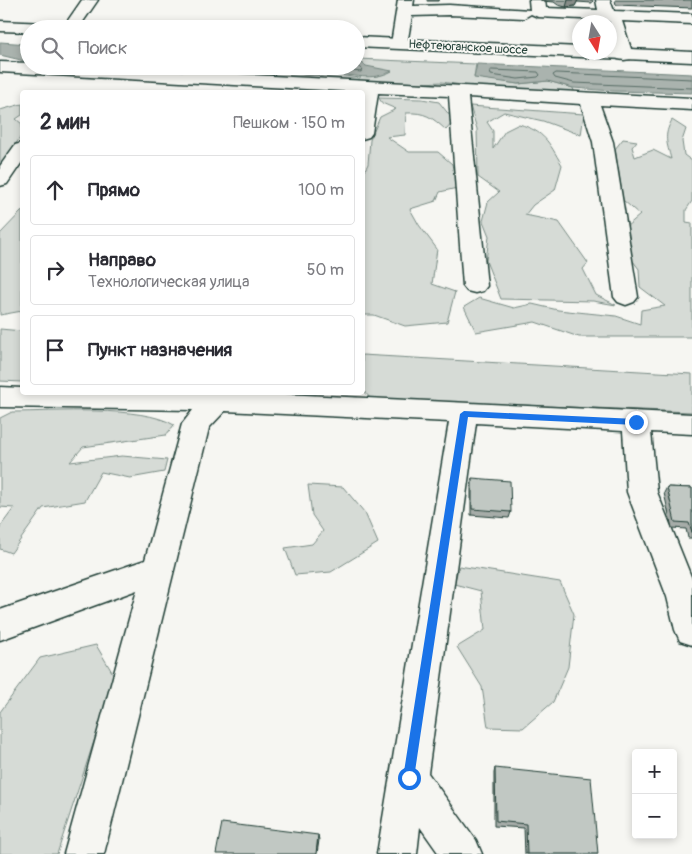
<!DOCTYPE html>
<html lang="ru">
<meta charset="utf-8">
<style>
body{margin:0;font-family:Pangolin,sans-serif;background:#f2f2f3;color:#2b2b33}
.controls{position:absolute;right:15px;bottom:15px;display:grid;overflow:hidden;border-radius:5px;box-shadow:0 2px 8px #0003}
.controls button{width:45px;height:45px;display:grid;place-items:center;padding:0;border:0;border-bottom:1px solid #e1e1e2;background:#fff;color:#2b2b33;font:25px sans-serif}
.compass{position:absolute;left:572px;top:15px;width:45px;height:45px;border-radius:50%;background:#fff;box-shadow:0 2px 8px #0003;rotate:169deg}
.stop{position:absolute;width:15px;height:15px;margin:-11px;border:4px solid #1a73e8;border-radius:50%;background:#fff}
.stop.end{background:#1a73e8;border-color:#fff;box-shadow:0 1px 5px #0008}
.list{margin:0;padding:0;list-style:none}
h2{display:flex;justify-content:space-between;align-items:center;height:65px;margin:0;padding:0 20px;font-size:21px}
h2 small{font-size:16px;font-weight:400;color:#7c7c81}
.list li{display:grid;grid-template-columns:32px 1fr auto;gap:15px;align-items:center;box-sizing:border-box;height:70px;margin:0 10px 10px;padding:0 10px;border:1px solid #e1e1e2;border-radius:5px}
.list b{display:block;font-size:19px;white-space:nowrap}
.list p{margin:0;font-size:16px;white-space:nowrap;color:#7c7c81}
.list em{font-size:16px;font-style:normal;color:#7c7c81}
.icon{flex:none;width:28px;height:28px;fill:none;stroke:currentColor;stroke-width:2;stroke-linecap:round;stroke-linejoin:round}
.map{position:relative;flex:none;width:692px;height:854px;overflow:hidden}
.search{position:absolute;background:#fff;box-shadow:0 2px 8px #0003;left:20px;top:20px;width:345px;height:55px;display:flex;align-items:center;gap:12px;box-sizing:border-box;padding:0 18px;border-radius:28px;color:#7c7c81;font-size:19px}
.panel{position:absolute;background:#fff;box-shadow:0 2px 8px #0003;left:20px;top:90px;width:345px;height:305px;border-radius:5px}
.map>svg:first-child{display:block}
</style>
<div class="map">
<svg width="692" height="854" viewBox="0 0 692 854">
<rect width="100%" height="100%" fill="#f6f6f2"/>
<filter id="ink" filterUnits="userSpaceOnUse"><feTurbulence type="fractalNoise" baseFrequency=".02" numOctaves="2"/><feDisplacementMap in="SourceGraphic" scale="10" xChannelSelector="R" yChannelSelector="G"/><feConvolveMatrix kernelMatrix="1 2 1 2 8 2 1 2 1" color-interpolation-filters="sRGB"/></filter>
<g filter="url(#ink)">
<g fill="#d6dbd6" stroke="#7a8c85">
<polygon points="357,59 476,64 474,77 518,84 548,81 573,88 576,96 512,93 442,82 400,84 45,66 157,66 213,73 230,70 273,72 275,66 288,66 289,69 321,76 330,74 360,78 366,66"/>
<path d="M379 98 422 99 439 102 454 121 446 130C432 117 425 112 406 113L405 135 387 137 409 152H438L452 164 457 188 440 192 436 201 410 209 419 225 437 249 432 284 455 292 447 322 405 326 374 315H363V174L368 164 370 140 380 117 396 109 382 103Z"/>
<polygon points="22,104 22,115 16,119 22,124 22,135 0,166 0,110"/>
<path d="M470 106 584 114 581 135 543 121 504 112 487 122 493 131V149L505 131 519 124C545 132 548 141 562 165L555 190 533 205 525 215 559 222 588 263 583 269 596 295 616 305 593 301 501 299 486 261 489 236 483 221 488 202 499 192 478 177 477 129Z"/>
<path d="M672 120 686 129 682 141 684 155 692 161V201L686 210V222L692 223V337H579L535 322 476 332 464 307 479 298 514 308 532 304 558 310 616 316 640 324 641 310 665 306 640 287 639 269 630 257 626 227 640 215 623 200 615 149 623 139 637 141 632 147 635 157 653 150 671 159C667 143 663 136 672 120Z"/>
<polygon points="22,211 22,311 0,315 0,234"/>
<polygon points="0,329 22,331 22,382 0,381"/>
<polygon points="362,355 692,374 692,412 371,399 363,390"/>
<path d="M12 412C52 412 142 405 174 425L166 435 83 447 70 462 122 456 167 460 164 472 130 478 101 472 85 501 43 508 11 553 0 549V527L14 508 0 507V418Z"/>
<polygon points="308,485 343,487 365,513 378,543 331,572 295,575 285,548 312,544 323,531 312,515"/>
<polygon points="459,566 560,582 574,614 568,667 553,702 523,728 488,727 482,687 457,647 485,630 481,591 454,584"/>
<polygon points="96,645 115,677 57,854 0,854 0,712 40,658"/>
</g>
<g fill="#aab3ae" stroke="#72847d">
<polygon points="0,42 29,44 29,62 0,55"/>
<path d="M356 59 366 66 392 71C372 82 353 74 331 74 317 74 298 80 288 66H356Z"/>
<polygon points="477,64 692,74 692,93 613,91 573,88 548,81 518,84 474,78"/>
<polygon points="157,66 275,66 273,72 230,70 213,73"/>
</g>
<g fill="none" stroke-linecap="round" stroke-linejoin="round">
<g stroke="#576c65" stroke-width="1">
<polyline points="295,66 309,70 335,69 361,72 362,69 356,65"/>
<polygon points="492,70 538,72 540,75 538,77 518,79 491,75 490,72"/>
<polyline points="692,79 556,73 553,75 555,78 574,83 692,88"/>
</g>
<defs>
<g id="minor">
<polygon points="82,0 98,0 78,29 62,29"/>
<path d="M398 0H414L413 6 449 5 530 10 529 0H545L546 8 598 10 596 0H610L614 11 692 14V24L622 21 633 55 630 59 624 60 618 59C611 49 610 34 610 22L603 20 538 17 531 14 524 18 449 15 412 16 407 44 405 48H393L391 44Z"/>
<polygon points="0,62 29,63 29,66 84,66 692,98 692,110 600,105 613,142 638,297 634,302 626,305 618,302 614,297 593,142 581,104 468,97 487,286 483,291 475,293 467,291 463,286 449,96 378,93 372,133 369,137 362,139 362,92 360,92 0,72"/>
<polygon points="22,143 22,162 7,184 0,186 0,166 15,145"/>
<polygon points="0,387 22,388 22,392 244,392 692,414 692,434 651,432 657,492 692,579 692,645 680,641 675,630 667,597 627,492 623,431 476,423 428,773 476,840 482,854 439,854 420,827 417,854 377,854 449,422 225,411 209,428 104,854 64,854 137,590 0,640 0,610 145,560 182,424 193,410 0,407"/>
</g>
<g id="major">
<polygon points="0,21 69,24 75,26 77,29 29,29 29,32 0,31"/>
<polygon points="356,37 580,47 580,52 610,52 610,48 692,52 692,62 356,47"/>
</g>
</defs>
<use href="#minor" stroke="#1f3d34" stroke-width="3"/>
<use href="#major" stroke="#1f3d34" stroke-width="3"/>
<use href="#minor" fill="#f6f6f2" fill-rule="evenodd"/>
<use href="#major" fill="#f6f6f2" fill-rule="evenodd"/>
</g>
<g fill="#a6aca8" stroke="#1f3d34">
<polygon points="427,0 439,0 438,1 427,1"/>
<polygon points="541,0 593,0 592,3 577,2 575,6 566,7 558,5 554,2 541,1"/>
<polygon points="615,0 692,0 692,8 616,5"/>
<polygon points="472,478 511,512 509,518 471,515 471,484"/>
<polygon points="667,487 692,488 692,538 688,538 686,529 672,528 664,493"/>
<polygon points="495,768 598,854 525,854 524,828 494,826 494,773"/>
</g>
<g fill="#878c88" stroke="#1f3d34">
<polygon points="568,0 578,0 575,6 566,7"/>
<polygon points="318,835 319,840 317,854 316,854"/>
</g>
<g fill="#c1c8c3" stroke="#1f3d34">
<polygon points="472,478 510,481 511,512 472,509"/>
<polygon points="667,487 692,488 692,532 689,523 675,522"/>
<polygon points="495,768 591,778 598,854 527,854 526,824 496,821"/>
<polygon points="222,823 318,835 316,854 216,854"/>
</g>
</g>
<polygon fill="#1a73e8" points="464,411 636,419 640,422 636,425 468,417 414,778 413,782 409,784 405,782 403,778 460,414"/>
<g text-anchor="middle" stroke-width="4" stroke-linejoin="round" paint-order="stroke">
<g font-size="12" fill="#1f3d34" stroke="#f6f6f2">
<text transform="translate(468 47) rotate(3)" y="4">Нефтеюганское шоссе</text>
</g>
</g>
</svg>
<div class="controls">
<button>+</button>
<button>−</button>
</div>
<svg class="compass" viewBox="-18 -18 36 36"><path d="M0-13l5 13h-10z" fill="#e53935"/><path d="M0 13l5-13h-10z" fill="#7c7c81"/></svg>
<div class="stop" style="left:409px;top:778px"></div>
<div class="stop end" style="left:636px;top:422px"></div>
<div class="search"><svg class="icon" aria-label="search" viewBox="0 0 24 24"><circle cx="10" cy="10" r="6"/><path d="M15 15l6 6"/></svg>Поиск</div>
<section class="panel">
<h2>2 мин<small>Пешком · 150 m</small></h2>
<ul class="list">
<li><svg class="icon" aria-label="ahead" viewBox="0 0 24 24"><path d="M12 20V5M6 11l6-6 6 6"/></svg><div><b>Прямо</b></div><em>100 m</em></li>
<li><svg class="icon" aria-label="right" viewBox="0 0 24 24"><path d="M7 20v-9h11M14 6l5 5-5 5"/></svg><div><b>Направо</b><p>Технологическая улица</p></div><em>50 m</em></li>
<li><svg class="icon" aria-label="arrive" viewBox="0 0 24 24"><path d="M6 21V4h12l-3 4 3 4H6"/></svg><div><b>Пункт назначения</b></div></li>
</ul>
</section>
</div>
